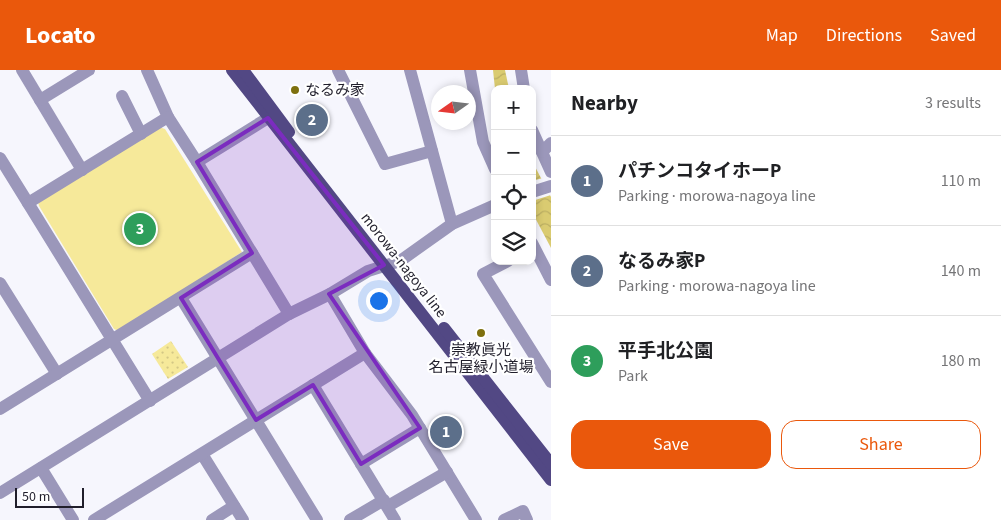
<!DOCTYPE html>
<meta charset="utf-8">
<style>
body{margin:0;font-family:"Source Sans 3","Noto Sans JP",sans-serif;background:#f2f2f2;color:#202124}
.controls{position:absolute;right:15px;top:15px;display:grid;overflow:hidden;border-radius:10px;box-shadow:0 2px 8px #0003}
.controls button{width:45px;height:45px;display:grid;place-items:center;padding:0;border:0;border-bottom:1px solid #e0e0e0;background:#fff;color:#202124;font:25px sans-serif}
.compass{position:absolute;left:431px;top:15px;width:45px;height:45px;border-radius:50%;background:#fff;box-shadow:0 2px 8px #0003;rotate:256deg}
.scale{position:absolute;left:15px;bottom:12px;width:69px;box-sizing:border-box;padding-left:5px;border:2px solid #201e2b;border-top:0;font-size:14px;line-height:18px;white-space:nowrap;color:#201e2b;-webkit-text-stroke:4px #fff;paint-order:stroke}
.you{position:absolute;left:378px;top:230px;width:18px;height:18px;margin:-12px;border:4px solid #fff;border-radius:50%;background:#1a73e8;box-shadow:0 0 0 8px #1a73e833}
.badge{display:grid;place-items:center;width:32px;height:32px;border-radius:50%;background:#ea580c;color:#fff;font-size:16px;font-weight:700}
.pin{position:absolute;translate:-50% -50%;border:2px solid #fff;box-shadow:0 1px 5px #0006}
.list{margin:0;padding:0;list-style:none}
h2{display:flex;justify-content:space-between;align-items:center;height:65px;margin:0;padding:0 20px;font-size:21px}
h2 small{font-size:16px;font-weight:400;color:#757577}
.list li{display:grid;grid-template-columns:32px 1fr auto;gap:15px;align-items:center;box-sizing:border-box;height:90px;padding:0 20px;border-top:1px solid #e0e0e0}
.list b{display:block;font-size:19px;white-space:nowrap}
.list p{margin:0;font-size:16px;white-space:nowrap;color:#757577}
.list em{font-size:16px;font-style:normal;color:#757577}
.actions{display:flex;gap:10px;padding:15px 20px}
.actions a{flex:1;padding:11px 0;border:1px solid #ea580c;border-radius:15px;text-align:center;font-size:18px;color:#ea580c}
.actions .main{background:#ea580c;color:#fff}
.icon{flex:none;width:28px;height:28px;fill:none;stroke:currentColor;stroke-width:2;stroke-linecap:round;stroke-linejoin:round}
.map{position:relative;flex:none;width:551px;height:450px;overflow:hidden}
header{display:flex;align-items:center;gap:30px;box-sizing:border-box;height:70px;padding:0 25px;background:#ea580c;color:#fff}
header strong{font-size:24px}
nav{display:flex;gap:28px;margin-inline-start:auto;font-size:18px}
main{display:flex}
aside{flex:1;background:#fff}
.map>svg:first-child{display:block}
</style>
<header>
<strong>Locato</strong>
<nav><a>Map</a><a>Directions</a><a>Saved</a></nav>
</header>
<main>
<div class="map">
<svg width="551" height="450" viewBox="0 0 551 450">
<defs>
<pattern id="grass-dots" width="8" height="8" patternUnits="userSpaceOnUse" patternTransform="scale(1.25)"><rect width="8" height="8" fill="#f6e99a"/><path d="M2 2h.1M6 6h.1" fill="none" stroke="#d3c785" stroke-width="1.8" stroke-linecap="round"/></pattern>
<pattern id="water-waves" width="16" height="10" patternUnits="userSpaceOnUse" patternTransform="scale(1.25)"><rect width="16" height="10" fill="#dacb71"/><path d="M0 5q4-4 8 0t8 0" fill="none" stroke="#bbae62"/></pattern>
</defs>
<rect width="100%" height="100%" fill="#f6f6fd"/>
<polygon fill="url(#grass-dots)" points="171,271 188,297 168,309 152,284"/>
<polygon fill="#f6e99a" points="159,57 165,59 242,182 119,261 114,259 39,136 38,132"/>
<g fill="url(#water-waves)">
<polygon points="493,0 505,0 509,19 495,19"/>
<polygon points="532,91 551,127 551,178 532,142"/>
</g>
<polygon fill="#f6f6fd" points="543,108 551,125 532,131 532,111"/>
<g fill="none" stroke-linecap="round" stroke-linejoin="round">
<g stroke="#9b97ba" stroke-width="12">
<polyline points="22,0 82,100"/>
<polyline points="147,0 168,47"/>
<polyline points="338,0 385,94 432,81"/>
<polyline points="410,0 452,154"/>
<polyline points="470,0 483,72 495,99"/>
<polyline points="521,0 524,19"/>
<polyline points="122,26 141,64"/>
<polyline points="40,30 89,0"/>
<polyline points="532,60 551,102"/>
<polyline points="542,82 551,73"/>
<polyline points="0,88 28,133 168,47 197,92 268,48"/>
<polyline points="197,92 289,244"/>
<polyline points="532,122 551,116"/>
<polyline points="28,133 150,331"/>
<polyline points="532,173 551,210"/>
<polyline points="508,191 483,204 551,312"/>
<polyline points="0,213 57,304"/>
<polyline points="330,224 365,283 412,345 476,450"/>
<polyline points="181,228 317,450"/>
<polyline points="313,315 395,450"/>
<polyline points="0,339 252,183"/>
<polyline points="202,384 243,450"/>
<polyline points="361,394 420,358"/>
<polyline points="41,398 73,450"/>
<polyline points="0,423 289,244 330,224 368,201 400,191 452,154 495,135"/>
<polyline points="388,436 447,402"/>
<polyline points="94,450 365,283"/>
<polyline points="212,450 234,436"/>
<polyline points="350,450 384,430"/>
<polyline points="504,450 523,441 527,450"/>
</g>
<g stroke="#524884" stroke-width="12">
<polyline points="232,0 551,410"/>
<polyline points="243,0 289,62"/>
<polyline points="444,258 551,394"/>
</g>
</g>
<path fill="#7b2cbf" fill-opacity="0.2" stroke="#7b2cbf" stroke-width="4" stroke-linejoin="round" d="M268 48 384 195 329 224 420 358 361 394 313 315 256 350 181 228 252 183 197 92Z"/>
<g fill="#7e700f" stroke="#fff" stroke-width="2">
<circle cx="295" cy="20" r="5"/>
<circle cx="481" cy="263" r="5"/>
</g>
<g text-anchor="middle" stroke-width="4.5" stroke-linejoin="round" paint-order="stroke">
<g font-size="15" fill="#201e2b" stroke="#fff" text-anchor="start">
<text x="305" y="25">なるみ家</text>
<text x="481" y="285" text-anchor="middle">崇教眞光<tspan x="481" dy="17">名古屋緑小道場</tspan></text>
</g>
<g font-size="15" fill="#201e2b" stroke="#fff">
<text transform="translate(404 195) rotate(52)" y="5">morowa-nagoya line</text>
</g>
</g>
</svg>
<div class="controls">
<button>+</button>
<button>−</button>
<button><svg class="icon" aria-label="locate" viewBox="0 0 24 24"><circle cx="12" cy="12" r="6"/><path d="M12 2v4M12 18v4M2 12h4M18 12h4"/></svg></button>
<button><svg class="icon" aria-label="layers" viewBox="0 0 24 24"><path d="M12 4l9 5-9 5-9-5zM3 14l9 5 9-5"/></svg></button>
</div>
<svg class="compass" viewBox="-18 -18 36 36"><path d="M0-13l5 13h-10z" fill="#e53935"/><path d="M0 13l5-13h-10z" fill="#757577"/></svg>
<div class="scale">50 m</div>
<div class="you"></div>
<div class="pin badge" style="left:446px;top:362px;background:#5c6f8a">1</div>
<div class="pin badge" style="left:312px;top:50px;background:#5c6f8a">2</div>
<div class="pin badge" style="left:140px;top:159px;background:#2e9e5b">3</div>
</div>
<aside>
<h2>Nearby<small>3 results</small></h2>
<ul class="list">
<li><span class="badge" style="background:#5c6f8a">1</span><div><b>パチンコタイホーP</b><p>Parking · morowa-nagoya line</p></div><em>110 m</em></li>
<li><span class="badge" style="background:#5c6f8a">2</span><div><b>なるみ家P</b><p>Parking · morowa-nagoya line</p></div><em>140 m</em></li>
<li><span class="badge" style="background:#2e9e5b">3</span><div><b>平手北公園</b><p>Park</p></div><em>180 m</em></li>
</ul>
<div class="actions"><a class="main">Save</a><a>Share</a></div>
</aside>
</main>
